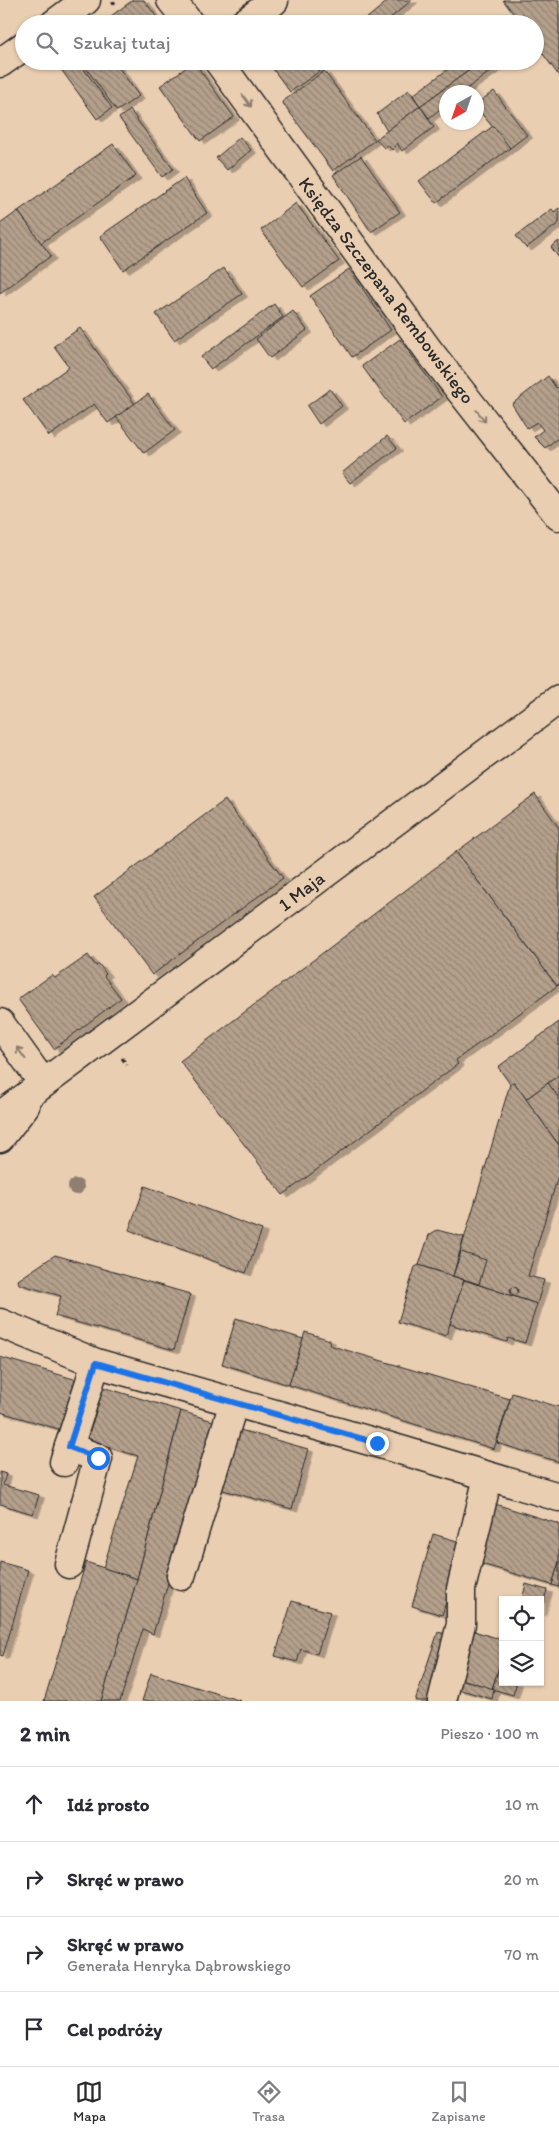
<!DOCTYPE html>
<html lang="pl">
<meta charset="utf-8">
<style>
body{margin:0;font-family:Itim,sans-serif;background:#f2f2f3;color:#2b2b33}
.controls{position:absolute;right:15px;bottom:15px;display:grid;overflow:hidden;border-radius:0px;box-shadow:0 1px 4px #0004}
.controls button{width:45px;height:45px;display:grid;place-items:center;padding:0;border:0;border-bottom:1px solid #e1e1e2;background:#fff;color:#2b2b33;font:25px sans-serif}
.compass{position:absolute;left:439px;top:85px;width:45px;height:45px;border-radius:50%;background:#fff;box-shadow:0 1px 4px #0004;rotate:220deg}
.stop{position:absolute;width:15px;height:15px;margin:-11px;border:4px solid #1a73e8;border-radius:50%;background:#fff}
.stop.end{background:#1a73e8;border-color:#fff;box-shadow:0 1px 5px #0008}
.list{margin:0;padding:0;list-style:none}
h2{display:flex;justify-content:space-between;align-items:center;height:65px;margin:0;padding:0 20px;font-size:21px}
h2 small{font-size:16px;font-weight:400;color:#7c7c81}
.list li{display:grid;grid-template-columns:32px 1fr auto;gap:15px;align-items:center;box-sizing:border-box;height:75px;padding:0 20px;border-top:1px solid #e1e1e2}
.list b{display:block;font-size:19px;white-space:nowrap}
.list p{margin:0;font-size:16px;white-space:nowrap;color:#7c7c81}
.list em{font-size:16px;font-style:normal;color:#7c7c81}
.icon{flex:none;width:28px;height:28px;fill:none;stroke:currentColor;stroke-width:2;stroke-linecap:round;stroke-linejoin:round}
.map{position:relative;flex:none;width:559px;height:1701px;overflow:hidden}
.search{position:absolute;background:#fff;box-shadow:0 1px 4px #0004;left:15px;right:15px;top:15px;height:55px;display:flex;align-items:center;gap:12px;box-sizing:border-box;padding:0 18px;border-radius:28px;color:#7c7c81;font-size:19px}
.sheet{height:365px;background:#fff}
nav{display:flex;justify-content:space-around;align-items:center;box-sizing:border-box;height:70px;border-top:1px solid #e1e1e2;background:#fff;font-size:14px;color:#7c7c81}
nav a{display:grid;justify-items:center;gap:2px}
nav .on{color:#2b2b2b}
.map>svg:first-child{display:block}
</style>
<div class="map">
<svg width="559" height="1701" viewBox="0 0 559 1701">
<defs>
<pattern id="building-back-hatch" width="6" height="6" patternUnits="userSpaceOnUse" patternTransform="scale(1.25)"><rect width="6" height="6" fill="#b5a08c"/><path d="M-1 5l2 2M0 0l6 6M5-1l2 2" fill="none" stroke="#938373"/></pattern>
<filter id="shadow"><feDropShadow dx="5.5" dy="3" stdDeviation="0" flood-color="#0004"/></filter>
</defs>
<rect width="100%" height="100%" fill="#eaceb1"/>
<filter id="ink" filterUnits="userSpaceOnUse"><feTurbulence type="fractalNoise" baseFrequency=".02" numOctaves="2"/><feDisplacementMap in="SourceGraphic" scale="10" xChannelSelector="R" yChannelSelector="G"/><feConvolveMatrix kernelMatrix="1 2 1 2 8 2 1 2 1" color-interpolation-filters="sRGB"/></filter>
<g filter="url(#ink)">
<g fill="url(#building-back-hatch)" stroke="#2b2b2b" filter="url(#shadow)">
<polygon points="133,0 144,0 162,24 116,24 111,16"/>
<polygon points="389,0 412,0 383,24 360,24"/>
<polygon points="503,0 559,0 559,76 535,43 535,24 521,24"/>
<polygon points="278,13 286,24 264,24"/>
<polygon points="55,61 78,61 112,108 97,119"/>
<polygon points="81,61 114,61 139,96 117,111"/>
<polygon points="267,61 313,61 320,71 290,92"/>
<polygon points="459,61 482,61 420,106 413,95"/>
<polygon points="482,61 505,61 462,92 446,92 446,104 429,118 420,106"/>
<polygon points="194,62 234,117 200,141 160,86"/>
<polygon points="324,71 375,140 333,171 282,102"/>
<polygon points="409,90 420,106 387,131 377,114"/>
<polygon points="494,91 527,135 510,148 476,107 476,104"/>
<polygon points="420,106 434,127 402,151 397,143 392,150 388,145 384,148 376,139"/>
<polygon points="130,110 173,169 162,177 119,118"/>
<polygon points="493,126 510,148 436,203 419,181"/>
<polygon points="240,137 251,150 227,170 216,158"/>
<polygon points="113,144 136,176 41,243 18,211"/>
<polygon points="361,156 400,212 371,232 333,175"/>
<polygon points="184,178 207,213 123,270 100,236"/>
<polygon points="296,203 339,261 303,287 261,230"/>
<polygon points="559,208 559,223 526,248 516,236 552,209 554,212"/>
<polygon points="18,211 51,256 0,293 0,224"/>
<polygon points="559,241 559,258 551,247"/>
<polygon points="224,268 242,294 174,340 156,314"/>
<polygon points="349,269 391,330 352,357 310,296"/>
<polygon points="274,304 283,317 211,369 201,357"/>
<polygon points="293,311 307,330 270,358 256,339"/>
<polygon points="80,328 135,404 108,423 94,404 49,436 23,400 69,367 54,346"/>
<polygon points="400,339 442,397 404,424 362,366"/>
<polygon points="548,376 556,388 559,386 559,437 545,448 534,437 543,430 537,422 527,428 512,404"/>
<polygon points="330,389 342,406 319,424 307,406"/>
<polygon points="148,394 175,430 144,453 116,417"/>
<polygon points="387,436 397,448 350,483 342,473"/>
<polygon points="535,794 559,828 559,984 557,986 456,852"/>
<polygon points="225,800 283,878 152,975 94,897"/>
<polygon points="456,852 557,986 456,1060 458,1064 283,1195 180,1061"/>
<polygon points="88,955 96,966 99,964 106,974 104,976 121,998 54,1049 18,999 52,975 55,978"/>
<polygon points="559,1022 559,1075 526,1099 514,1082 510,1084 498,1067"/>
<polygon points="559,1075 559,1098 548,1083"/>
<polygon points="514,1082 559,1145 559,1173 528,1276 544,1280 537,1304 453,1276 510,1084"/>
<polygon points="548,1083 559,1098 559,1145 526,1099"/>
<polygon points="145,1186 262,1230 246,1273 129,1230"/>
<polygon points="437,1230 464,1237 453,1276 419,1265 429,1235"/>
<polygon points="461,1252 486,1260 479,1284 453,1276"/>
<polygon points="55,1255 190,1294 174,1350 55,1316 61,1296 19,1284 18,1280"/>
<polygon points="419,1265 464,1280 446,1336 398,1322 415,1267"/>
<polygon points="464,1280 537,1304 525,1343 508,1338 507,1342 450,1324"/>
<circle cx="514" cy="1291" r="4"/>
<polygon points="236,1318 303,1339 289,1385 222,1364"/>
<polygon points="305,1332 330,1340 329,1345 510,1399 494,1449 289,1385"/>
<polygon points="0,1357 77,1380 62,1430 0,1412"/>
<polygon points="100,1386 181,1411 137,1579 103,1568 138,1456 85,1440"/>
<polygon points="512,1393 559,1407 559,1462 497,1443"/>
<polygon points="181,1411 216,1422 153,1634 143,1629 120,1701 101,1701 137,1579"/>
<polygon points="233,1428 308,1449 292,1509 216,1488"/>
<polygon points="0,1472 6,1474 3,1485 39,1495 33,1514 0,1504"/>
<polygon points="492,1503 559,1524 559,1562 552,1585 475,1562"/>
<polygon points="433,1534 464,1543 442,1615 412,1606"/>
<polygon points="0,1562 28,1570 3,1656 0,1655"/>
<polygon points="86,1562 137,1579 101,1701 44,1701"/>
<polygon points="559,1562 559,1587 552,1585"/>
<polygon points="526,1584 547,1590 540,1613 540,1600 522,1600"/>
<polygon points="292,1601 330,1612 317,1654 301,1649 297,1662 275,1656"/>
<polygon points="474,1631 503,1640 503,1655 492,1689 459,1678"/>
<polygon points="438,1632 446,1634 438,1658 429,1701 415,1701"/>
<polygon points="503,1655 503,1682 517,1682 513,1695 492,1689"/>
<polygon points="151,1673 241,1701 142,1701"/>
<polygon points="454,1677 494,1689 492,1699 451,1687"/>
</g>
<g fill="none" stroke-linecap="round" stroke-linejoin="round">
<defs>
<g id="minor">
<polyline points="171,0 190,24"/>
<polyline points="54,24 86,0"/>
<polyline points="243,24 274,1"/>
<polyline points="218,61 429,351 559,516"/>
<polyline points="0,63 24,46"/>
<polyline points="0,1023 43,1083"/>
<polyline points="0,1116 559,699"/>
<polyline points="0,1138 25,1106"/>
<polyline points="0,1323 96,1363 377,1443 559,1497"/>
<polyline points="69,1447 98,1458 69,1564"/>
<polyline points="64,1462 96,1363"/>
<polyline points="181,1576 234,1402"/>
<polyline points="442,1701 461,1624 461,1589 488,1477"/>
</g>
</defs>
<use href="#minor" stroke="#2b2b2b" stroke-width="31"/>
<g stroke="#2b2b2b" stroke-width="3" stroke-dasharray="4 4" stroke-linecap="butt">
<polyline points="112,4 118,0"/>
<polyline points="122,1058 127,1065"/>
</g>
<use href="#minor" stroke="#eaceb1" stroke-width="28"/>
</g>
<circle fill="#8e7f71" cx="76" cy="1187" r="8"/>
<defs><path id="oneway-shaft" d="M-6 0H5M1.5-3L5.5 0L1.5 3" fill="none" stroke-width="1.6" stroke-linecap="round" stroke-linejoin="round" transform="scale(1.25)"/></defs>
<g stroke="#8a7c6e">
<use href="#oneway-shaft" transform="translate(247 101) rotate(54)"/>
<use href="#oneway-shaft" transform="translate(481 416) rotate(52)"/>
<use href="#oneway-shaft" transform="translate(21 1053) rotate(-126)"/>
</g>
</g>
<g fill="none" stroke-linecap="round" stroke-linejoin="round" filter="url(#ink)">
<polyline stroke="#1a73e8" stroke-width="6" points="98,1458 69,1447 96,1363 377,1443"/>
</g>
<g text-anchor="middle" stroke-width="4.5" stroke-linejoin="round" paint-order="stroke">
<g font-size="19" fill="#2b2b2b" stroke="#eaceb1">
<text transform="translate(387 290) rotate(53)" y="7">Księdza Szczepana Rembowskiego</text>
<text transform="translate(301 891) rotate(-37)" y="7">1 Maja</text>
</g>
</g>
</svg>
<div class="controls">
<button><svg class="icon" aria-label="locate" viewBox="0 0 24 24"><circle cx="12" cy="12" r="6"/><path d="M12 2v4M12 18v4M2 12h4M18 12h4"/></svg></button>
<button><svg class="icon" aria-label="layers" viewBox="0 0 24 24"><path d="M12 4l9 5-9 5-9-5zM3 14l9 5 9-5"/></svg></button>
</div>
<svg class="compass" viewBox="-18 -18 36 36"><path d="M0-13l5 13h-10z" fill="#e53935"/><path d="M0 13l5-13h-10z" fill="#7c7c81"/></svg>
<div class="stop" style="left:98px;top:1458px"></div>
<div class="stop end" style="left:377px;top:1443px"></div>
<div class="search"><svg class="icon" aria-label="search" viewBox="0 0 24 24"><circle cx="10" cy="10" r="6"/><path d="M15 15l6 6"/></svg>Szukaj tutaj</div>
</div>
<section class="sheet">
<h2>2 min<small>Pieszo · 100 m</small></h2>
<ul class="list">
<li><svg class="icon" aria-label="ahead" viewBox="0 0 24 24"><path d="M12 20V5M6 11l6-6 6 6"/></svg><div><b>Idź prosto</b></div><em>10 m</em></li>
<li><svg class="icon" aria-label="right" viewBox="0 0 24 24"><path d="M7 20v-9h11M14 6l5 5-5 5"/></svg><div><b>Skręć w prawo</b></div><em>20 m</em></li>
<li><svg class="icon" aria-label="right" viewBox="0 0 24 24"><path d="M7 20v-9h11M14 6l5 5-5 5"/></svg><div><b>Skręć w prawo</b><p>Generała Henryka Dąbrowskiego</p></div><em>70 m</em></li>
<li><svg class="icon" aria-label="arrive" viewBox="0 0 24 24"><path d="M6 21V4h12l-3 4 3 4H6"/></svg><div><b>Cel podróży</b></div></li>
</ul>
</section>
<nav>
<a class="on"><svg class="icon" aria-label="map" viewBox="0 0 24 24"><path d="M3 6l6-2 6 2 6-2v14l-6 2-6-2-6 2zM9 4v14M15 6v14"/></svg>Mapa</a>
<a><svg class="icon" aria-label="directions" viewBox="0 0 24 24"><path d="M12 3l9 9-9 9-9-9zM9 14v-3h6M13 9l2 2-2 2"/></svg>Trasa</a>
<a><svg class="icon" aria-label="saved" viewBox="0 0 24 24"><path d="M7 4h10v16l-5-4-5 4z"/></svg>Zapisane</a>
</nav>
